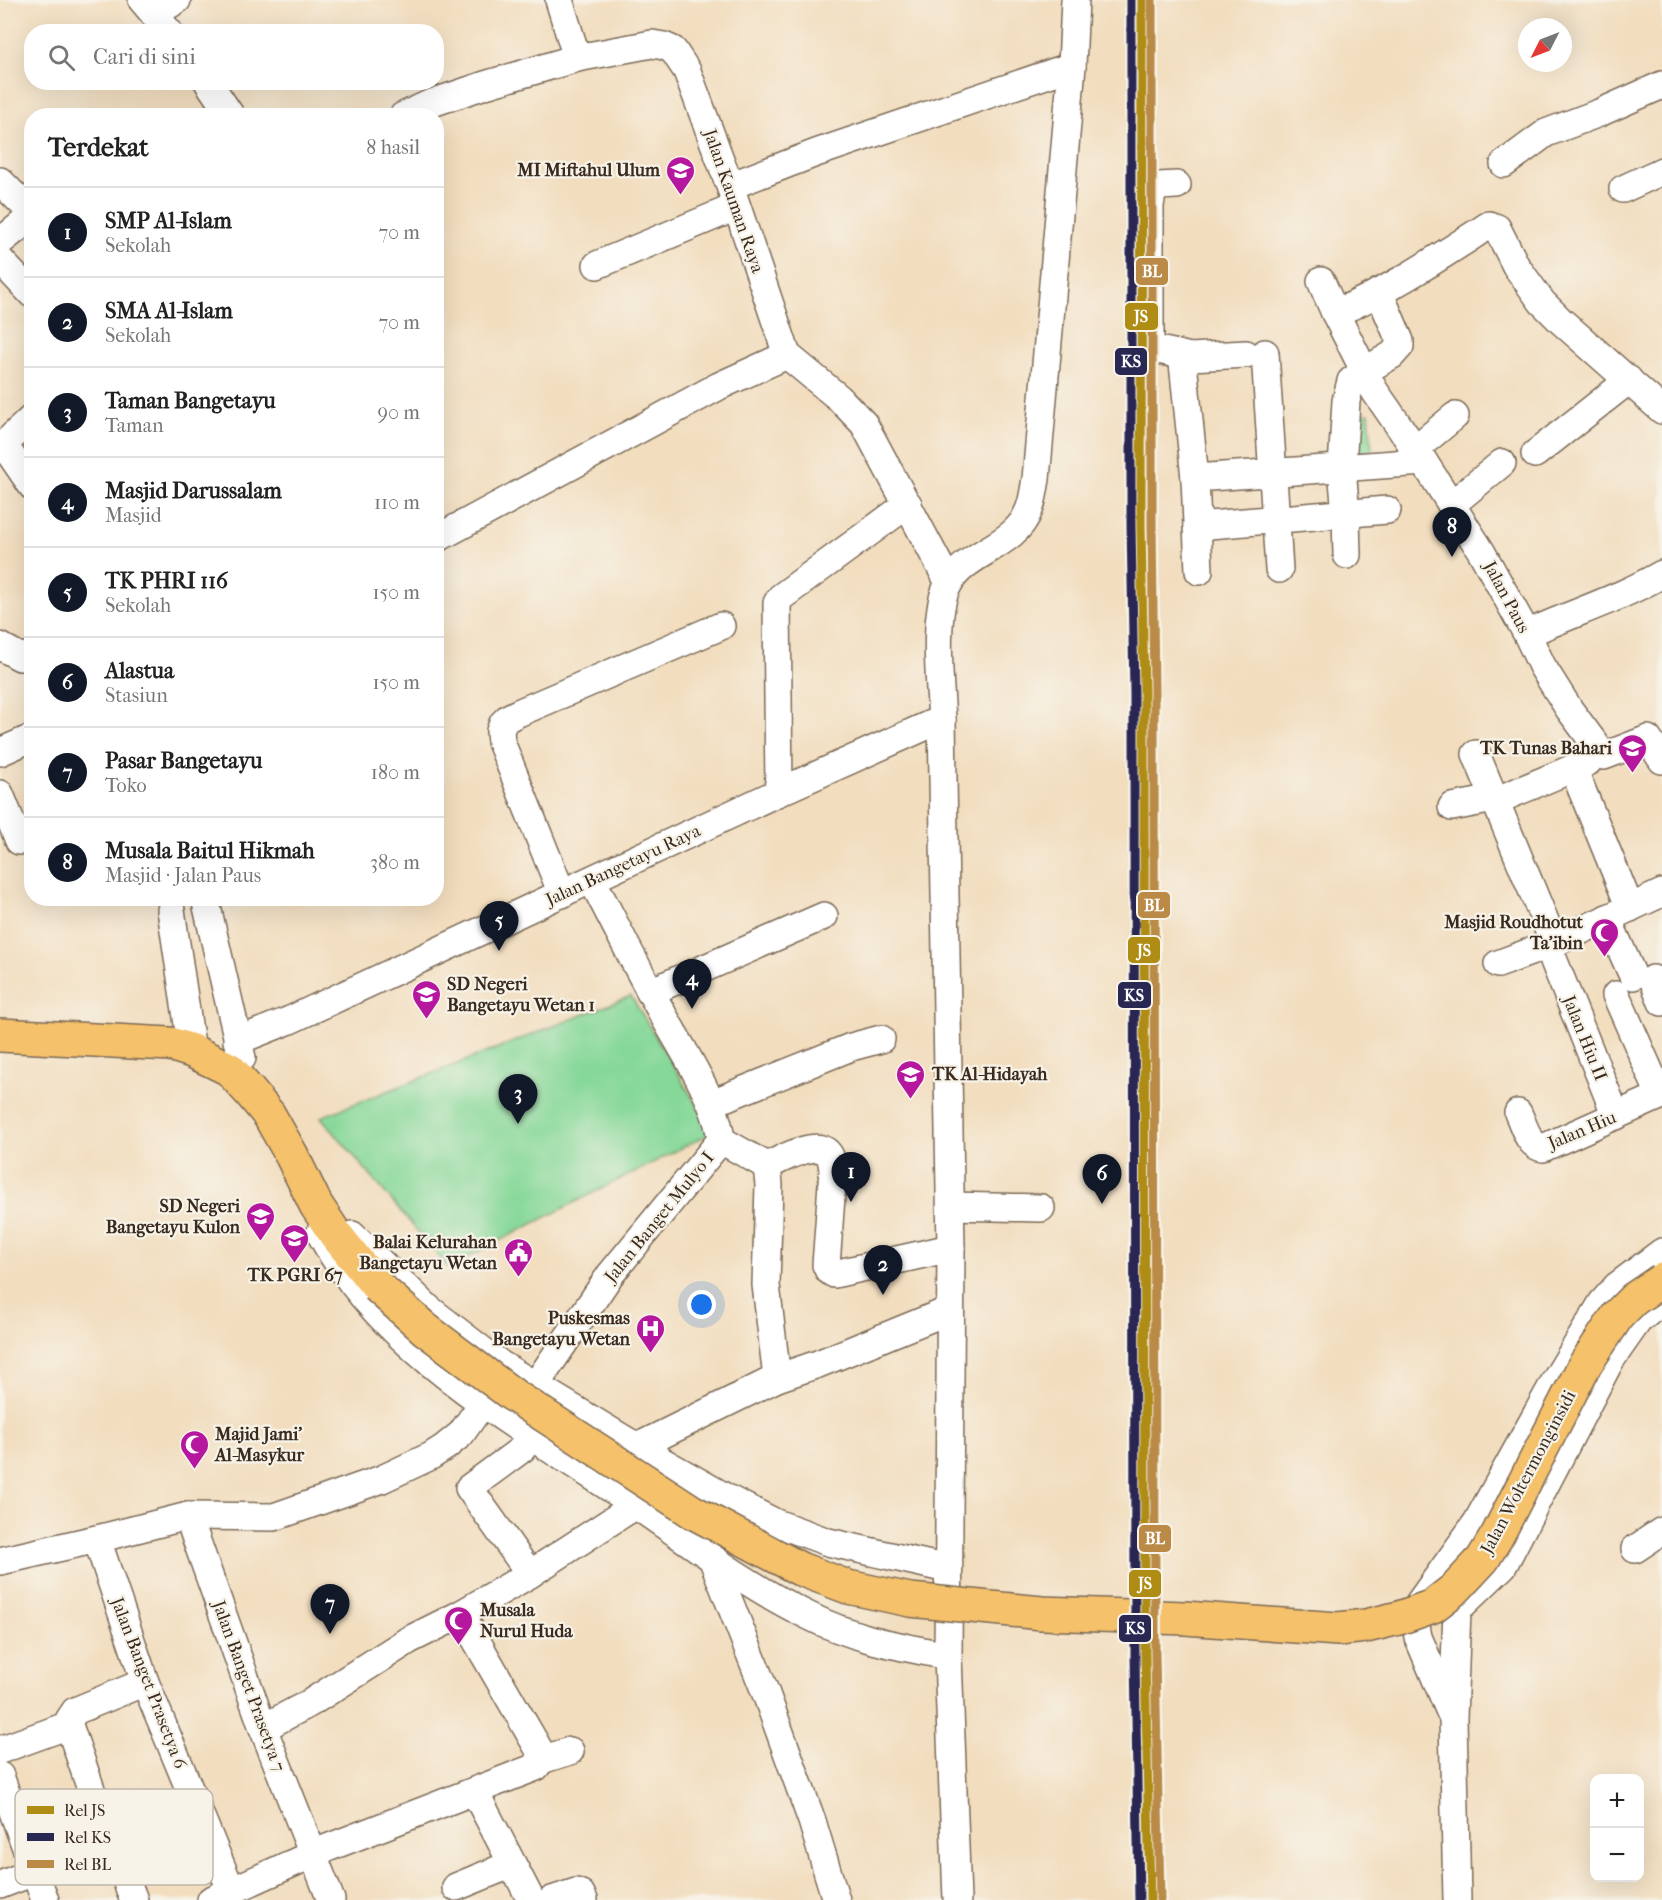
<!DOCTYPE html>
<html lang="id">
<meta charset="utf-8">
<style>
body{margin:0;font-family:"IM FELL French Canon",serif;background:#f6f6f6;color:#222}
.controls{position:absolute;right:18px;bottom:18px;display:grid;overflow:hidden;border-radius:12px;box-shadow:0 6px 24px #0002}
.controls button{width:54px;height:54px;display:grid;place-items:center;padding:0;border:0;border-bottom:2px solid #e0e0e0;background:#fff;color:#222;font:30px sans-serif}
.compass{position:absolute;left:1518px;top:18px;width:54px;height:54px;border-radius:50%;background:#fff;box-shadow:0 6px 24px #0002;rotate:228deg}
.you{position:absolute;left:702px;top:1305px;width:21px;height:21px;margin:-15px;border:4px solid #fff;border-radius:50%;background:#1a73e8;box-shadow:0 0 0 9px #1a73e833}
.badge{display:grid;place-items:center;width:39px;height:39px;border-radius:50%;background:#111827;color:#fff;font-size:20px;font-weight:700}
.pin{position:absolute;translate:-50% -50px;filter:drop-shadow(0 2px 3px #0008)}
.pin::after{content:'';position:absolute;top:32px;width:21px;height:18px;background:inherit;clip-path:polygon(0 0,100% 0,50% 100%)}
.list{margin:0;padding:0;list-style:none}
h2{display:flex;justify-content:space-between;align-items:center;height:78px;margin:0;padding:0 24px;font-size:26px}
h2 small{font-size:20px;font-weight:400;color:#767676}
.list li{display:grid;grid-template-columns:39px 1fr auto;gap:18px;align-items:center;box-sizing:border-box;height:90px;padding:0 24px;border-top:2px solid #e0e0e0}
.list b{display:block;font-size:22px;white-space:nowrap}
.list p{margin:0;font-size:20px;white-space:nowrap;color:#767676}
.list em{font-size:20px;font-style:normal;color:#767676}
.icon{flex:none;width:33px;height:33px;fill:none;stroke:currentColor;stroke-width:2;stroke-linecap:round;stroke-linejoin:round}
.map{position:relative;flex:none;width:1662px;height:1900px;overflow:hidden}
.search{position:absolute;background:#fff;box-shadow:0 6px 24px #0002;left:24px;top:24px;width:420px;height:66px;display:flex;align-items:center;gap:15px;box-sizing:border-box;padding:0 21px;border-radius:24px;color:#767676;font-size:22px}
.panel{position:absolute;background:#fff;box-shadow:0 6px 24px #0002;left:24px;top:108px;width:420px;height:798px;border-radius:24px}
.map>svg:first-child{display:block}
</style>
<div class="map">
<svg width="1662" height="1900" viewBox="0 0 1662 1900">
<rect width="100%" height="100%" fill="#f7f3e8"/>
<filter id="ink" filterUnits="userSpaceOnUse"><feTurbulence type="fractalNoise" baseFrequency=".0167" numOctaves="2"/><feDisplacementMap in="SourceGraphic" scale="12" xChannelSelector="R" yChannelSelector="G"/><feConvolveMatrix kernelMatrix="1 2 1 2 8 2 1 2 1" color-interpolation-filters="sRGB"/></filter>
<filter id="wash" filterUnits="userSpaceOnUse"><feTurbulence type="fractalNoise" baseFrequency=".008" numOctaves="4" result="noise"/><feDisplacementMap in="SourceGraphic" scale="24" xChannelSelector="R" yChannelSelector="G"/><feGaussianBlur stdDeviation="1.35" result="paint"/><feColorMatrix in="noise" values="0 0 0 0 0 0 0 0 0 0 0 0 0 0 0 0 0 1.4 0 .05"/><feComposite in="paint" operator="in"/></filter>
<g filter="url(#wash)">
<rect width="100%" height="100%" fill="#f2ddbe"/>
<g fill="#86d899" stroke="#60815c" stroke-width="1.5">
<polygon points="1369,413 1372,451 1354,453 1351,415"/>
<polygon points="631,996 713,1132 448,1267 321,1117"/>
</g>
</g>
<g filter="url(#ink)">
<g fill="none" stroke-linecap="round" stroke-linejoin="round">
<defs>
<g id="minor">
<polyline points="142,0 169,32"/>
<polyline points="559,0 577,58"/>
<polyline points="154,14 177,0"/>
<polyline points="208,82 231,116"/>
<polyline points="403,116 429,104 485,85 577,58 652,44 664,46 673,50 687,71 730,186 787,355 839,398 864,424 949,583"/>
<polyline points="1504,164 1546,133 1599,113 1662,85"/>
<polyline points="0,181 32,213"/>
<path d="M1177 185C1156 186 1153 184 1150 206V348L1190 357"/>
<polyline points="730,186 816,153 1072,66"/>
<polyline points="1623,189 1662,171"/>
<polyline points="0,242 32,216"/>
<polyline points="0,260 32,294"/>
<polyline points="597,265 736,207"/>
<polyline points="1321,281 1335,313 1374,390 1424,462 1481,551 1527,634 1542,666 1569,709 1604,756 1648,739 1662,760"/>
<path d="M1335 313C1388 292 1441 256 1489 225L1497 228 1516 266 1542 302 1561 321 1662 410"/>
<polyline points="1265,353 1279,569"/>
<polyline points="4,445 32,486"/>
<polyline points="0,448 32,418"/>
<polyline points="1415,449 1455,416"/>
<polyline points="1535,454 1629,380"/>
<polyline points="1195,478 1424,462"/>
<polyline points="1451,505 1502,463"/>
<polyline points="1197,526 1387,510"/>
<polyline points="436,539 719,386 787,355"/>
<polyline points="1347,555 1346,515 1342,468 1346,401 1351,381 1363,372 1392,355 1400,346 1400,341 1379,292"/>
<polyline points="1199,571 1195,478 1183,363 1190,357 1246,354"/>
<path d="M1527 634C1572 613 1619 599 1662 574"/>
<polyline points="0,646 20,657 32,655"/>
<polyline points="0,752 27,740"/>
<polyline points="1476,754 1554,943"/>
<polyline points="1573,768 1630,908"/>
<polyline points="779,792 777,603 781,597 908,504"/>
<polyline points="0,794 19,841"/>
<polyline points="1495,801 1588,762"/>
<polyline points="1452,807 1494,799"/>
<polyline points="562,894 501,742 500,731 503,723 508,718 518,713 721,626"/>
<polyline points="205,898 242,1058"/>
<polyline points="171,910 192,1051"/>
<polyline points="1607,918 1633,976"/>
<polyline points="1554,961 1616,1116"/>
<polyline points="1498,964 1554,943 1662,893"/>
<polyline points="1653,979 1662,1002"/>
<polyline points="650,992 824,916"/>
<polyline points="1616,995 1660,1095"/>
<polyline points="237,1041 290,1020 779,792 942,719"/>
<polyline points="712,1103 851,1047 881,1039"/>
<path d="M1518 1113C1524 1125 1528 1146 1543 1148L1662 1095"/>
<path d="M721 1140 767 1166C780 1160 815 1140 827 1152 832 1157 832 1164 833 1170L826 1265 829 1271 834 1274 951 1248"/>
<polyline points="951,1206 1041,1208"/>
<path d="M320 1233C384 1356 526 1430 637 1506 693 1544 747 1586 809 1616 854 1639 899 1646 948 1656"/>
<polyline points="352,1235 429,1309 500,1364 637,1447 727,1498 776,1523 828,1542 948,1569"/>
<polyline points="777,1378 818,1364 950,1310"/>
<path d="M535 1386 610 1275 721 1140C717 1100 681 1048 661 1011 637 968 615 924 592 880"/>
<polyline points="637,1447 777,1378 766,1285 769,1185 767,1166"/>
<polyline points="522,1449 469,1488 530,1574"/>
<polyline points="188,1516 263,1728 331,1900"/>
<polyline points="97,1539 145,1682 232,1892"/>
<polyline points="1635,1549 1662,1531"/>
<polyline points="712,1558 766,1694 812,1821 836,1900"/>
<polyline points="0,1561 97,1539 188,1516 274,1517 382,1479 431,1456 445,1447 461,1434 482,1404"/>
<polyline points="1450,1712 1418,1637 1415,1619 1419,1603 1477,1522 1555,1381 1602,1303 1617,1286 1662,1252"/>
<polyline points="69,1725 95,1801 134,1900"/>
<polyline points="69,1725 69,1720 75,1711 145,1682"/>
<polyline points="263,1728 310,1703 409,1640 461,1614 530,1574 636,1505"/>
<polyline points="0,1750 69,1725"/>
<polyline points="541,1760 570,1751"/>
<polyline points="0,1776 45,1900"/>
<polyline points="475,1792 531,1900"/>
<polyline points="0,1885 34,1872"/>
<polyline points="456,1887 512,1864"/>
<polyline points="211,1900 322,1850 536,1767 541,1760 541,1753 461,1614"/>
<polyline points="552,1900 576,1892 581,1894 584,1900"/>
<path d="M957 1900 948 1656 951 1248 942 719C940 685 932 611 949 583 968 551 1016 546 1029 510 1033 501 1034 489 1036 479L1072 66 1075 0"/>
<polyline points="1457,1900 1453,1718 1457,1610 1503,1566 1610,1361 1638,1321 1662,1301"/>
</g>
<polyline id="major" points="0,1035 170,1044 192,1051 229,1069 250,1092 269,1115 291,1154 316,1205 336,1235 377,1286"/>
</defs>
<use href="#minor" stroke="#7b6956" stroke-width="30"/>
<use href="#major" stroke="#7b6956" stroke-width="36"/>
<use href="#minor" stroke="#fff" stroke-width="27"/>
<use href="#major" stroke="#f5c16b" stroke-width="33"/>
<defs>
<polyline id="major-bridge" points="377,1286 425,1329 513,1395 693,1512 800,1569 848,1587 910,1600 1042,1613 1185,1618 1338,1629 1366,1626 1399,1618 1433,1606 1456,1588 1483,1559 1498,1534 1584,1366 1618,1315 1634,1299 1662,1280"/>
</defs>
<use href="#major-bridge" stroke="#7b6956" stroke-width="36" stroke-linecap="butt"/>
<use href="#major-bridge" stroke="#f5c16b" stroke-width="33"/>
<defs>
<polyline id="rail-1" points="1142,0 1141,524 1144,693 1145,1655 1150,1900"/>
<polyline id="rail-2" points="1131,0 1131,524 1134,693 1135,1655 1139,1900"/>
<polyline id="rail-3" points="1152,0 1152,524 1154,693 1155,1655 1160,1900"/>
</defs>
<use href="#rail-1" stroke="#f7f3e8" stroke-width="14"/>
<use href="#rail-2" stroke="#f7f3e8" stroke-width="14"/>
<use href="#rail-3" stroke="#f7f3e8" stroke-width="14"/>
<use href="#rail-1" stroke="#af8c14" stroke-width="9"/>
<use href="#rail-2" stroke="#292853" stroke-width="9"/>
<use href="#rail-3" stroke="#ba8a46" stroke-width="9"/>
</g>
</g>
<defs>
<symbol id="school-pin" viewBox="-11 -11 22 30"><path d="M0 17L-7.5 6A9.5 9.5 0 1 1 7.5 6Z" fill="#b5179e" stroke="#f7f3e8"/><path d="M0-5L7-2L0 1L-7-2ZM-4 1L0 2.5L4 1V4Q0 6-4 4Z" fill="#fff"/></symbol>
<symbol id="mosque-pin" viewBox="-11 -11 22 30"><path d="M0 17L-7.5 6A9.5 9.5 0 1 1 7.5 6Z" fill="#b5179e" stroke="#f7f3e8"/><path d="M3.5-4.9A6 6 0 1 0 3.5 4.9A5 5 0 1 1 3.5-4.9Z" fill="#fff"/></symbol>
<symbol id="civic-pin" viewBox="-11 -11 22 30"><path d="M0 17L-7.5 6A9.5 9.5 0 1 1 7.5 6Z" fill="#b5179e" stroke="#f7f3e8"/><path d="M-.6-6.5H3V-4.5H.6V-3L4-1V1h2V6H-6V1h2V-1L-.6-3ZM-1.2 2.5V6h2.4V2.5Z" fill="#fff"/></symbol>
<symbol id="hospital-pin" viewBox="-11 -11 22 30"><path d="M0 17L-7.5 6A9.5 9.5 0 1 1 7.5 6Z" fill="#b5179e" stroke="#f7f3e8"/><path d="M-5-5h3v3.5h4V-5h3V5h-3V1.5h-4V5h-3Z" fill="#fff"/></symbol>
</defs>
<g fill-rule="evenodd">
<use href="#school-pin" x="664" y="154" width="33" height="45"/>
<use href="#school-pin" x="1616" y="732" width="33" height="45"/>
<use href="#mosque-pin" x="1588" y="916" width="33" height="45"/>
<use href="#school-pin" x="410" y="978" width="33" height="45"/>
<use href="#school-pin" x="894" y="1058" width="33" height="45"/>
<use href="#school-pin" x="244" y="1200" width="33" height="45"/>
<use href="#school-pin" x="278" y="1222" width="33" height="45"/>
<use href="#civic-pin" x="502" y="1236" width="33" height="45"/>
<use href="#hospital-pin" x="634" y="1312" width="33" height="45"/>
<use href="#mosque-pin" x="178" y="1428" width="33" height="45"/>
<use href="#mosque-pin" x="442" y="1604" width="33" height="45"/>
</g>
<g text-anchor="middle" stroke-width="4.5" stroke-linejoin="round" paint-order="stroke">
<g font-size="18" font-weight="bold" fill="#3b2a1e" stroke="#f7f3e8" text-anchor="end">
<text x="660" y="176">MI Miftahul Ulum</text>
<text x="1612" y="754">TK Tunas Bahari</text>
<text x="1583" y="928">Masjid Roudhotut<tspan x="1583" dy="21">Ta'ibin</tspan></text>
<text x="447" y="990" text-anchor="start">SD Negeri<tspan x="447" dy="21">Bangetayu Wetan 1</tspan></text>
<text x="932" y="1080" text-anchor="start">TK Al-Hidayah</text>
<text x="240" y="1212">SD Negeri<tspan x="240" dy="21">Bangetayu Kulon</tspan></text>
<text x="497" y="1248">Balai Kelurahan<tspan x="497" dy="21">Bangetayu Wetan</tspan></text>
<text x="295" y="1281" text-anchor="middle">TK PGRI 67</text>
<text x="630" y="1324">Puskesmas<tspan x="630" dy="21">Bangetayu Wetan</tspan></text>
<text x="215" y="1440" text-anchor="start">Majid Jami'<tspan x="215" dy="21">Al-Masykur</tspan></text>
<text x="480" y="1616" text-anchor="start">Musala<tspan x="480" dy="21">Nurul Huda</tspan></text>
</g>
<g font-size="18" fill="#3b2a1e" stroke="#f7f3e8">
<text transform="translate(734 201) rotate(71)" y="6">Jalan Kauman Raya</text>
<text transform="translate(1507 597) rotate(62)" y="6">Jalan Paus</text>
<text transform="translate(623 865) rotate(-25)" y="6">Jalan Bangetayu Raya</text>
<text transform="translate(1585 1038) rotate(68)" y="6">Jalan Hiu II</text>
<text transform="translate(1582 1130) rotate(-23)" y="6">Jalan Hiu</text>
<text transform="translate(659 1217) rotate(-51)" y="6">Jalan Banget Mulyo I</text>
<text transform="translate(1528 1472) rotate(-62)" y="6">Jalan Woltermonginsidi</text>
<text transform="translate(149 1683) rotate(69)" y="6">Jalan Banget Prasetya 6</text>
<text transform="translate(249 1686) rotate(70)" y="6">Jalan Banget Prasetya 7</text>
</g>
</g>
<rect x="15" y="1789" width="198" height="96" rx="9" fill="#f7f3e8" stroke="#bfb7ab" stroke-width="1.5"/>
<rect x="27" y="1806" width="27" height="8" fill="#af8c14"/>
<rect x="27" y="1833" width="27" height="8" fill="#292853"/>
<rect x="27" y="1860" width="27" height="8" fill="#ba8a46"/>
<g font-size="16" fill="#3b2a1e">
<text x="64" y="1816">Rel JS</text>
<text x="64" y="1843">Rel KS</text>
<text x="64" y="1870">Rel BL</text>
</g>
<g stroke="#f7f3e8" stroke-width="2">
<rect x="1135" y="257" width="34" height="29" rx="6" fill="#ba8a46"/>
<rect x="1124" y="302" width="35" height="29" rx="6" fill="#af8c14"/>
<rect x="1114" y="347" width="34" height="29" rx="6" fill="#292853"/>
<rect x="1137" y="891" width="34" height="28" rx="6" fill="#ba8a46"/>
<rect x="1127" y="936" width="34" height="28" rx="6" fill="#af8c14"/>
<rect x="1117" y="981" width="35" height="28" rx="6" fill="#292853"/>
<rect x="1138" y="1524" width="34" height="29" rx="6" fill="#ba8a46"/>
<rect x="1128" y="1569" width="34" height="29" rx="6" fill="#af8c14"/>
<rect x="1118" y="1614" width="34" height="29" rx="6" fill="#292853"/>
</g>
<g font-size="16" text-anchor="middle" font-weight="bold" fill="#fff">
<text x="1152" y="277">BL</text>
<text x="1141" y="322">JS</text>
<text x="1131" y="367">KS</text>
<text x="1154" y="911">BL</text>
<text x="1144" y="956">JS</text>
<text x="1134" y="1001">KS</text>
<text x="1155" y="1544">BL</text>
<text x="1145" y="1589">JS</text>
<text x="1135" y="1634">KS</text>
</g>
</svg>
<div class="controls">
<button>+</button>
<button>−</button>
</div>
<svg class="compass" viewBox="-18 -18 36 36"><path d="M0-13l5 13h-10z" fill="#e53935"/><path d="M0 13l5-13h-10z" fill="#767676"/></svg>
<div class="you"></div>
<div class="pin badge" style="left:851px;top:1202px">1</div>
<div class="pin badge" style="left:883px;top:1295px">2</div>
<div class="pin badge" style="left:518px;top:1124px">3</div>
<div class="pin badge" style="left:692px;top:1009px">4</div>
<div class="pin badge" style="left:499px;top:951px">5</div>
<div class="pin badge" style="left:1102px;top:1204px">6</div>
<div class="pin badge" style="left:330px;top:1634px">7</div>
<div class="pin badge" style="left:1452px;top:557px">8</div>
<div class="search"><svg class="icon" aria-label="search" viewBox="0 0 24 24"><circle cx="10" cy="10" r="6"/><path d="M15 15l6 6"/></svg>Cari di sini</div>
<section class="panel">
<h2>Terdekat<small>8 hasil</small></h2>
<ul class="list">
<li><span class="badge">1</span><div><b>SMP Al-Islam</b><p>Sekolah</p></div><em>70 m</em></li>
<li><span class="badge">2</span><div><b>SMA Al-Islam</b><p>Sekolah</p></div><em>70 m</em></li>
<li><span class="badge">3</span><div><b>Taman Bangetayu</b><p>Taman</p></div><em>90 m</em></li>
<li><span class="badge">4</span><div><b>Masjid Darussalam</b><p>Masjid</p></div><em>110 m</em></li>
<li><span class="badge">5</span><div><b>TK PHRI 116</b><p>Sekolah</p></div><em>150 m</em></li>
<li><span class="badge">6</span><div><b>Alastua</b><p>Stasiun</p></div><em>150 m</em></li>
<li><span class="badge">7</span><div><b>Pasar Bangetayu</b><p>Toko</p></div><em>180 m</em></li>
<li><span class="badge">8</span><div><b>Musala Baitul Hikmah</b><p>Masjid · Jalan Paus</p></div><em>380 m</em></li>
</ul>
</section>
</div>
